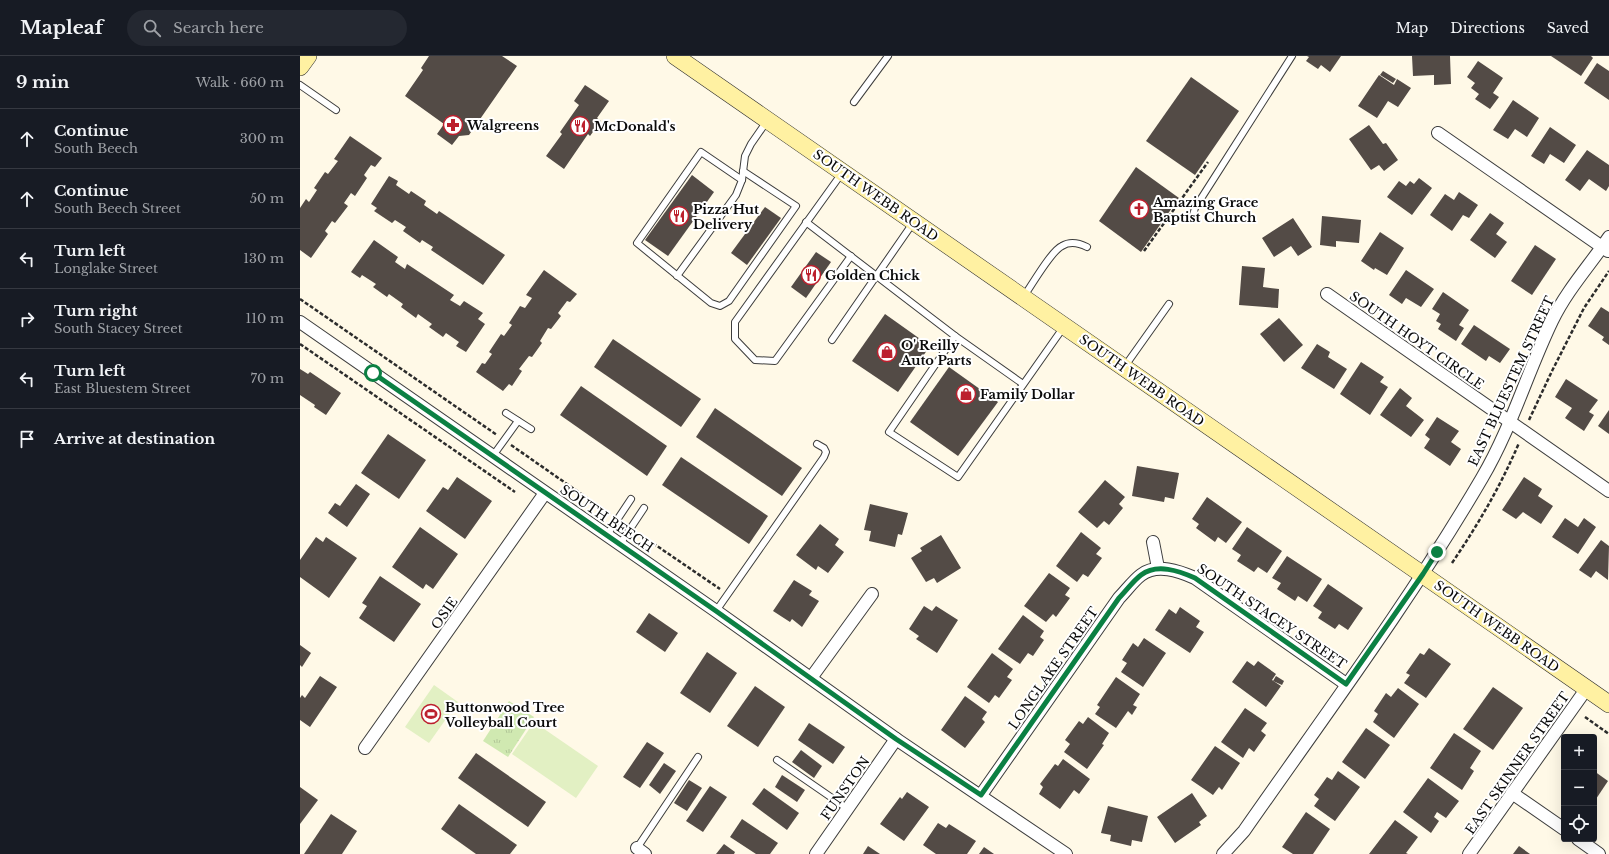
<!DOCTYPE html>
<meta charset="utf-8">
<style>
body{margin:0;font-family:"Libre Baskerville",serif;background:#242831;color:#f1f3f6}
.controls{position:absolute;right:12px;bottom:12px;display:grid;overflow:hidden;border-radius:4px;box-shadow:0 4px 16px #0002}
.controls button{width:36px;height:36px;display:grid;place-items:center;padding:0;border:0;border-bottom:1px solid #363941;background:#171b24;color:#f1f3f6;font:20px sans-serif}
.stop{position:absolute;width:12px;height:12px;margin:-9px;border:3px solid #0b8043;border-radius:50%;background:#fff}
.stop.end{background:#0b8043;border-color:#fff;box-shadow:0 1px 4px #0008}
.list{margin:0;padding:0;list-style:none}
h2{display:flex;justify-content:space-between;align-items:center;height:52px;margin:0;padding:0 16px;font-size:17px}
h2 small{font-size:13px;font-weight:400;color:#9ea1a6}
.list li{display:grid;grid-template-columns:26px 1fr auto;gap:12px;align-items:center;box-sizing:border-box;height:60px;padding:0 16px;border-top:1px solid #363941}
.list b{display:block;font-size:15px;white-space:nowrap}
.list p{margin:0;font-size:13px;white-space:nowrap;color:#9ea1a6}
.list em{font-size:13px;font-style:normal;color:#9ea1a6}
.icon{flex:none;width:22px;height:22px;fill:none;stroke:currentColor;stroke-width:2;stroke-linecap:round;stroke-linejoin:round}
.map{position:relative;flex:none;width:1309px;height:798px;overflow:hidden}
header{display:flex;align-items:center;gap:24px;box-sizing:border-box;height:56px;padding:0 20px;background:#171b24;border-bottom:1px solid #363941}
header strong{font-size:19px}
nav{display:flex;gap:22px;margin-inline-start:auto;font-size:14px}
.search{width:280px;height:36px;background:#242831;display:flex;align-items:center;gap:10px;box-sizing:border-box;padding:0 14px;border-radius:22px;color:#9ea1a6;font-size:15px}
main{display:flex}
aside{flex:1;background:#171b24}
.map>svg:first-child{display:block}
</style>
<header>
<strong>Mapleaf</strong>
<div class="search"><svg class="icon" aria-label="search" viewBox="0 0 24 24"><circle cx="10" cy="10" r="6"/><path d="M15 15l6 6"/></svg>Search here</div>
<nav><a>Map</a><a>Directions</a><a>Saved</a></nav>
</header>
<main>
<aside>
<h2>9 min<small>Walk · 660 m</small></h2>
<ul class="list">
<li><svg class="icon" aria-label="ahead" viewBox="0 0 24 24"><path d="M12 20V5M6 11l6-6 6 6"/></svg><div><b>Continue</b><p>South Beech</p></div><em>300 m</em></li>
<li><svg class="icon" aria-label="ahead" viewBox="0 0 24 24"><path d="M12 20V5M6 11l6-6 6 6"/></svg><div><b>Continue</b><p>South Beech Street</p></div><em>50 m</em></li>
<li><svg class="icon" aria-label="left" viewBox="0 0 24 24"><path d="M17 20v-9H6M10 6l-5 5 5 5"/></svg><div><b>Turn left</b><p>Longlake Street</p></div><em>130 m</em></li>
<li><svg class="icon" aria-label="right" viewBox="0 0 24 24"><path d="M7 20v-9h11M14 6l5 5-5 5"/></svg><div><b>Turn right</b><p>South Stacey Street</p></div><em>110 m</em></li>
<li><svg class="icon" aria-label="left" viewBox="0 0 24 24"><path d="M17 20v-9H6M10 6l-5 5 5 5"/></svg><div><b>Turn left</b><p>East Bluestem Street</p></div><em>70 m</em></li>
<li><svg class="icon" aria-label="arrive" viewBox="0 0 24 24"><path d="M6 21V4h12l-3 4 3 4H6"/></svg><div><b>Arrive at destination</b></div></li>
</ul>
</aside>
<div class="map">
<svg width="1309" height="798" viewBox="0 0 1309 798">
<defs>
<pattern id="grass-tufts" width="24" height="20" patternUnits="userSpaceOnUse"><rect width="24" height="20" fill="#d0e9b1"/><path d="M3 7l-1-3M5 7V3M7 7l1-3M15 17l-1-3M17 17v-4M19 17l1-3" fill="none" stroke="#b1c697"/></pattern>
</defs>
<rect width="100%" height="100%" fill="#fff9e7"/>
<polygon fill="url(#grass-tufts)" points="209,645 234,661 208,701 183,685"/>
<g fill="#e2f0c3">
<polygon points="134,629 158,646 129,687 105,671"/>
<polygon points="234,666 298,710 276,742 212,698"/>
</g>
<g fill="#534b46">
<polygon points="129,0 202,0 217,10 169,79 159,80 152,89 137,78 144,68 105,40 123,14 121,12"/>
<polygon points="1007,0 1041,0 1030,16 1021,9 1018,13 1006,5 1009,1"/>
<polygon points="1112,0 1150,0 1151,28 1134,29 1134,19 1113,20"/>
<polygon points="1251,0 1291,0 1293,2 1281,20"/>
<polygon points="1178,5 1203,22 1193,37 1199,41 1190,53 1175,43 1179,38 1171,32 1175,27 1167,21"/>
<polygon points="1297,7 1309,15 1309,44 1284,27"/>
<polygon points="1083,15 1096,23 1093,27 1080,19"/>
<polygon points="1079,19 1094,29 1097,23 1111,32 1098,51 1088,45 1077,62 1058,50"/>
<polygon points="891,21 939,55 895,119 846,85"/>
<polygon points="285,29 309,45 297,62 301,65 290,80 288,78 264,113 246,100 262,78 260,76 279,49 274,45"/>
<polygon points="1213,44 1239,62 1227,81 1215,73 1208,83 1193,74"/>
<polygon points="1069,69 1083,88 1086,87 1098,104 1084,115 1079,109 1071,114 1049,83"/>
<polygon points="1250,71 1276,89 1264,107 1250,98 1244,108 1231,100"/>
<polygon points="50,80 82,102 75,111 71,109 64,119 67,122 55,140 51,137 44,147 48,150 35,167 32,165 25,175 28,178 11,202 0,194 0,152 6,143 9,146 17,134 14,132 25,116 28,118 38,105 34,103"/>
<polygon points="1287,94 1309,109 1309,130 1306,135 1289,123 1280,135 1265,124"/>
<polygon points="836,111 879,142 841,196 799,165"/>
<polygon points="392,119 414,136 368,200 345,184"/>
<polygon points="89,120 98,125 96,129 109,138 111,135 126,145 124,149 137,158 139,155 205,199 183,229 131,194 133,191 122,184 120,187 103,175 106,171 95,164 92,167 74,155 77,152 71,148"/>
<polygon points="1119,122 1132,132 1112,159 1087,141 1099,125 1106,130 1110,125 1114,128"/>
<polygon points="1159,136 1178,149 1169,162 1163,159 1152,175 1130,159 1145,138 1154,144"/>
<polygon points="465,151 481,162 447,209 431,197"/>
<polygon points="1190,157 1204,167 1196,178 1207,186 1195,202 1170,184"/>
<polygon points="1022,160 1061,164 1059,187 1036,185 1036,191 1020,189"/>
<polygon points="993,162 1012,191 998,200 991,190 974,201 962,182"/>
<polygon points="1080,176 1104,192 1087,219 1075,212 1074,214 1061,205"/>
<polygon points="74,184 98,201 95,206 105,213 107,208 154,239 150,244 160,250 164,245 183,257 178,263 185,268 166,296 156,290 159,286 146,277 143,281 129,271 132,268 118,258 116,262 101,251 103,248 89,238 87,241 73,231 76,228 62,219 60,222 51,216"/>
<polygon points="1235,189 1256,203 1232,239 1211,225"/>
<polygon points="516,196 531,206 506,242 491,231"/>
<polygon points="942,210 965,212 963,231 979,233 978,252 939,249"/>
<polygon points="244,214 277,238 270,246 267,245 258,257 261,260 251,273 248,272 240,285 242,287 232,301 229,300 219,313 222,315 212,330 209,328 203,335 176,316 182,307 185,308 192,298 189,296 201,278 204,280 212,269 209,267 220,250 225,252 232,242 226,239"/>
<polygon points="1106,214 1134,233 1121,251 1106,242 1102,248 1089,239"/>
<polygon points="1143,236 1169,254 1159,269 1164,272 1156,285 1138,273 1141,268 1136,265 1140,258 1132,253"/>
<polygon points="1301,251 1309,256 1309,289 1302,284 1304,281 1288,270"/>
<polygon points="585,258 630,290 598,336 552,305"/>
<polygon points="979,262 1003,289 984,306 960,278"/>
<polygon points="1174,269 1210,293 1200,307 1189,300 1186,305 1161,288"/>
<polygon points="313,283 401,343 381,371 294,311"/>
<polygon points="1017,288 1030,296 1028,301 1047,313 1034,333 1001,312"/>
<polygon points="1061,306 1084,321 1080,326 1088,331 1070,359 1040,338"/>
<polygon points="649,311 698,346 658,400 610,366"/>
<polygon points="0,313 8,318 10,316 41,337 26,359 14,351 15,349 0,339"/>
<polygon points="1266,323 1298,344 1289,356 1294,359 1284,375 1265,362 1272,352 1255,341"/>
<polygon points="281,330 367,390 347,420 260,359"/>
<polygon points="1100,332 1112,342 1106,350 1124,364 1111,381 1080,359"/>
<polygon points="415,352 502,412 482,440 396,381"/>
<polygon points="1309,354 1309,378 1298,370"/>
<polygon points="1137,361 1159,375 1151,386 1161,393 1150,410 1124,392 1130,383 1125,379"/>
<polygon points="88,378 126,404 99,443 61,417"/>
<polygon points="381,401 468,460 449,488 362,429"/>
<polygon points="837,410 879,417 874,443 865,441 864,446 832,440"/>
<polygon points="157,421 192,445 165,483 126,455 143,431 148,434"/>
<polygon points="1224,421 1242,433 1238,440 1253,450 1241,468 1223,456 1216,463 1202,454"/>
<polygon points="805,424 825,441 819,448 823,452 809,469 804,465 797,472 778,456"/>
<polygon points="56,428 70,438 47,471 28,457 35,447 40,450"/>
<polygon points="907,441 942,466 926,487 918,481 915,486 896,472 899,468 892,463"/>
<polygon points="570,448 608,457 602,479 598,478 595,491 569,485 571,475 564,474"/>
<polygon points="1265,462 1278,471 1284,462 1296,471 1278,498 1252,481"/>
<polygon points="520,468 539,483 535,489 544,496 528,517 518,510 516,514 496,499"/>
<polygon points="120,471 158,498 133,533 126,528 123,533 92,511"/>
<polygon points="947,471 982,495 967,517 958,511 954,516 937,505 941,499 932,493"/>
<polygon points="781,476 801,492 796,498 802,502 788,521 783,518 777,526 756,510"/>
<polygon points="641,479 661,512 637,527 634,522 626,526 611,502 622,495 620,492"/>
<polygon points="16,481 23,486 26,481 57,502 29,542 0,521 0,504"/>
<polygon points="1301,484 1309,490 1308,524 1296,515 1291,522 1279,514"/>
<polygon points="987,500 1022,523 1007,546 998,540 995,545 977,533 981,527 972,522"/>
<polygon points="749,517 770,532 765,539 770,542 756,561 753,558 746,566 724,550"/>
<polygon points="80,520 121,548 94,586 59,562 67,550 62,547"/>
<polygon points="494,524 512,535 509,539 519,545 502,571 492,563 490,566 473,555"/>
<polygon points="1028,528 1063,552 1048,574 1039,568 1035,573 1018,562 1022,556 1013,550"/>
<polygon points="624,550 632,555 636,550 658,564 637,597 616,583 619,580 609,573"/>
<polygon points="880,551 900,565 896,571 904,576 890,597 855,574 869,553 876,558"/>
<polygon points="349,557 378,577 365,596 336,576"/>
<polygon points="723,559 744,575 740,581 744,584 733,600 728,597 720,608 698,593"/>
<polygon points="844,582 866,597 843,631 821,616 827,607 822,604 833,587 838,591"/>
<polygon points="0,589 11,597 2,611 0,609"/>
<polygon points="1129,592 1151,608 1126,642 1104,627 1110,619 1106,617 1120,597 1124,599"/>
<polygon points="407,596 437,617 410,657 380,637"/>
<polygon points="692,597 713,613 707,621 712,624 699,642 695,639 689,647 667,631"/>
<polygon points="947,605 954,610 958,605 976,618 972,624 981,630 966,651 932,626"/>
<polygon points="20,620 37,631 10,671 0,664 0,642 2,639 5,642"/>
<polygon points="976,620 984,625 982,629 973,625"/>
<polygon points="816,621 840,638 833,649 837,651 832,659 828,655 816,672 795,658 800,651 797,649"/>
<polygon points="455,630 485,651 458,691 427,670"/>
<polygon points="1193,631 1223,652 1193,694 1163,673"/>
<polygon points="1098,632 1119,648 1094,682 1073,666 1078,658 1074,655 1086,637 1091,641"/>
<polygon points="665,640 687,656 682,663 685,666 665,692 641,674"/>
<polygon points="945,652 967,667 961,675 966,679 954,696 949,692 943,702 921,686"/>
<polygon points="788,661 809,677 802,688 804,689 787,713 764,696 770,688 765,684 779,665 783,668"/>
<polygon points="509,667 545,691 533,708 498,684"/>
<polygon points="1066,672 1090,689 1065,723 1042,706"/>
<polygon points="1154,677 1181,695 1170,712 1174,715 1162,734 1130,712"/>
<polygon points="347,686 364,697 340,732 323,721"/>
<polygon points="915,690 940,707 922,734 919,731 913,739 891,724"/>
<polygon points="501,694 522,710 514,722 492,706"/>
<polygon points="176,697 246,746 228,771 158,722"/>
<polygon points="763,703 790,723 779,738 774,734 760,753 739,738 743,731 740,728 755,708 758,710"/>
<polygon points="364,707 376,715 360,738 349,729"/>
<polygon points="1038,715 1060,731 1035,765 1014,750 1019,743 1014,739 1027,721 1032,724"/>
<polygon points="1294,715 1308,725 1294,746"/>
<polygon points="482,719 505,734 497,746 475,731"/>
<polygon points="1128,722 1159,745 1146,762 1137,756 1134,761 1139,765 1131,777 1103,756"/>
<polygon points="389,724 402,732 387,755 374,747"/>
<polygon points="410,730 427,741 403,776 386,765"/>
<polygon points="0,731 18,744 0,768"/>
<polygon points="464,732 499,757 487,774 452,748"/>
<polygon points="607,736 629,751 604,785 580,768 600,741 602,743"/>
<polygon points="892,737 907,760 899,766 901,769 875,787 857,761"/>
<polygon points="159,748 217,789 210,798 176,798 141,773"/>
<polygon points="808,750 848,760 842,786 832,784 831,790 810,785 811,779 801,777"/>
<polygon points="1006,756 1030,773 1013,798 993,798 982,791"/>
<polygon points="31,758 57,775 42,798 4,798"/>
<polygon points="442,763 478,787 470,798 456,798 430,781"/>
<polygon points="1095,764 1118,781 1106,797 1108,798 1069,798"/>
<polygon points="638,767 646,772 649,768 676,785 667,798 636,798 623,789"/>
<polygon points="424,788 435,796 434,798 416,798"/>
<polygon points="568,790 580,798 563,798"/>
<polygon points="1219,790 1230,798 1213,798"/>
<polygon points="684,791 694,798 679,798"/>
</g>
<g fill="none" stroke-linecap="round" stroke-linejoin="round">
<defs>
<g id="lane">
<polyline points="0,29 36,54"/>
<polyline points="554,46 588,0"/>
<polyline points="542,117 435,266 435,283 455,304 475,305 551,200"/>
<polyline points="442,124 401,96 337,187 411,247 420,250 429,245 496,150 443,115"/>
<polyline points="893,159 895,152 992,0"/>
<polyline points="506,166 655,280 589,376 658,421 763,272"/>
<polyline points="377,220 436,139 442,124 445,100 451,88 467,65"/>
<path d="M724 240C732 229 751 195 762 190 770 185 779 187 787 191"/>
<polyline points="655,280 723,328"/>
<polyline points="532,284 613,167"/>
<polyline points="825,310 869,248"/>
<polyline points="206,357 231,373"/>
<polyline points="192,401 218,365"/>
<polyline points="307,479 331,443"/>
<polyline points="320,488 344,452"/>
<polyline points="416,555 524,401 526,396 524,392 517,388"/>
<polyline points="477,704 548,753"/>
<polyline points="337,792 398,701"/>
</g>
<g id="street">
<polyline points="1138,77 1308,195"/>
<polyline points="1027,238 1309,435"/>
<polyline points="0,266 416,555 596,683 766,798"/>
<polyline points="853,486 858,512"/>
<polyline points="511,622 572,538"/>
<polyline points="65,692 245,437"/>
<polyline points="1212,737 1264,773"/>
<path d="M681 739 819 542C826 535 833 525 841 519 857 507 879 515 895 522L1046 628"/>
<polyline points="1278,783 1299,798"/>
<polyline points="337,792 345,798"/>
<polyline points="516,798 596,683"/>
<path d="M923 798 944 775C1025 659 1110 545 1182 422 1211 373 1227 317 1252 265 1267 234 1290 209 1309 181"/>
<polyline points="1169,798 1287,632"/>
</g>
<g id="secondary">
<polyline points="375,0 1309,648"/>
<polyline points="0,11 8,0"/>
</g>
</defs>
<use href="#lane" stroke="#3d3d3d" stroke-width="8"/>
<use href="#street" stroke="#3d3d3d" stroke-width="14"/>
<use href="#secondary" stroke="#2c2c2c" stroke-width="18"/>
<g stroke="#2c2c2c" stroke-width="2.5" stroke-dasharray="4 2" stroke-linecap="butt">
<polyline points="844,195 908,106"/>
<polyline points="0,243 197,379"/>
<polyline points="0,288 215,436"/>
<polyline points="1229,364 1252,315 1284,252 1309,215"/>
<polyline points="211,389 310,458"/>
<polyline points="338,477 420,533"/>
<path d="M1152 507C1179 467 1200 431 1219 387"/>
<polyline points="1285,661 1309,678"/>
</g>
<use href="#lane" stroke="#fff" stroke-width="6"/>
<use href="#street" stroke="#fff" stroke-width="12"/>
<use href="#secondary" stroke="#fff1a2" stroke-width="17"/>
</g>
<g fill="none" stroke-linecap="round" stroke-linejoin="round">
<path stroke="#0b8043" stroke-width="5" d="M73 317 416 555 596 683 681 739 819 542C826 535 833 525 841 519 857 507 879 515 895 522L1046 628 1123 518 1137 496"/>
</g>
<defs>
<symbol id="pharmacy-ring" viewBox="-11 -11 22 22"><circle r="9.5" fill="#fff" stroke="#bc202e" stroke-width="1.5"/><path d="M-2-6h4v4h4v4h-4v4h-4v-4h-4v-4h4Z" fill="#bc202e"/></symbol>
<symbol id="restaurant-ring" viewBox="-11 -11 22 22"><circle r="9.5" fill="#fff" stroke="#bc202e" stroke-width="1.5"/><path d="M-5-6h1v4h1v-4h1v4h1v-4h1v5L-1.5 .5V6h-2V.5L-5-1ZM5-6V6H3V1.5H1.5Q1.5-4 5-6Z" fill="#bc202e"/></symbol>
<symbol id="church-ring" viewBox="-11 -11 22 22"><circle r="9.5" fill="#fff" stroke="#bc202e" stroke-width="1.5"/><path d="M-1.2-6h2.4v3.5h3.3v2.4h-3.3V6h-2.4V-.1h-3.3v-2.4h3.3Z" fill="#bc202e"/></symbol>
<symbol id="shop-ring" viewBox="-11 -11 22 22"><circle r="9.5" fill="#fff" stroke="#bc202e" stroke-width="1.5"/><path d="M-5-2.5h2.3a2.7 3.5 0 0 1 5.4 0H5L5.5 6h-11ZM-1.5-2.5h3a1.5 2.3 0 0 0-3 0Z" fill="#bc202e"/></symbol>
<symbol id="stadium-ring" viewBox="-11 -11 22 22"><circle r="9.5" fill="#fff" stroke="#bc202e" stroke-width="1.5"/><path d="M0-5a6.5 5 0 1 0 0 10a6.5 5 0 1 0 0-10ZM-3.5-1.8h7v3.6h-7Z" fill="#bc202e"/></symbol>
</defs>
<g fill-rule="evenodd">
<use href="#pharmacy-ring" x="142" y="58" width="22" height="22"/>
<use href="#restaurant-ring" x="269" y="59" width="22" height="22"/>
<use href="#church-ring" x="828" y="142" width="22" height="22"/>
<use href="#restaurant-ring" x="368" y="149" width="22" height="22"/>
<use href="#restaurant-ring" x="500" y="208" width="22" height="22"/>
<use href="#shop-ring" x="576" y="285" width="22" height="22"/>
<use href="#shop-ring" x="655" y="327" width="22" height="22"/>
<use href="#stadium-ring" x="120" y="647" width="22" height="22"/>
</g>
<g text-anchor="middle" stroke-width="4" stroke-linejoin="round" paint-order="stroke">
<g font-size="13" font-weight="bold" fill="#0a0a0a" stroke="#fff" text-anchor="start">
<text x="167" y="74">Walgreens</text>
<text x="294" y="75">McDonald's</text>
<text x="853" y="151">Amazing Grace<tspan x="853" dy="15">Baptist Church</tspan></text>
<text x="393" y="158">Pizza Hut<tspan x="393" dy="15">Delivery</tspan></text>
<text x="525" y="224">Golden Chick</text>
<text x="601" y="294">O' Reilly<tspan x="601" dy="15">Auto Parts</tspan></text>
<text x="680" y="343">Family Dollar</text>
<text x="145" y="656">Buttonwood Tree<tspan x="145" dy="15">Volleyball Court</tspan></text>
</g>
<g font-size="13" fill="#0a0a0a" stroke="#fff">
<text transform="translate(576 139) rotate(35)" y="5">SOUTH WEBB ROAD</text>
<text transform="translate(1117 284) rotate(35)" y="5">SOUTH HOYT CIRCLE</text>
<text transform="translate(842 324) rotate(35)" y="5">SOUTH WEBB ROAD</text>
<text transform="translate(1211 325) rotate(-65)" y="5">EAST BLUESTEM STREET</text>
<text transform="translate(307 462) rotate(34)" y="5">SOUTH BEECH</text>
<text transform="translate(144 557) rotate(-55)" y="5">OSIE</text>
<text transform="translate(972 560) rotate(34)" y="5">SOUTH STACEY STREET</text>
<text transform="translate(1197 570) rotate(35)" y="5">SOUTH WEBB ROAD</text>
<text transform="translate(753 612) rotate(-55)" y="5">LONGLAKE STREET</text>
<text transform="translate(1217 707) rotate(-55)" y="5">EAST SKINNER STREET</text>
<text transform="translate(545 732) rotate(-55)" y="5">FUNSTON</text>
</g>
</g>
</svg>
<div class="controls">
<button>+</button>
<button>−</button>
<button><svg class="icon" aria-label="locate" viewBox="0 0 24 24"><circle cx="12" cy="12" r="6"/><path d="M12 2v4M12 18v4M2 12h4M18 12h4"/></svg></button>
</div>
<div class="stop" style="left:73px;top:317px"></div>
<div class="stop end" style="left:1137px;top:496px"></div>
</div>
</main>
